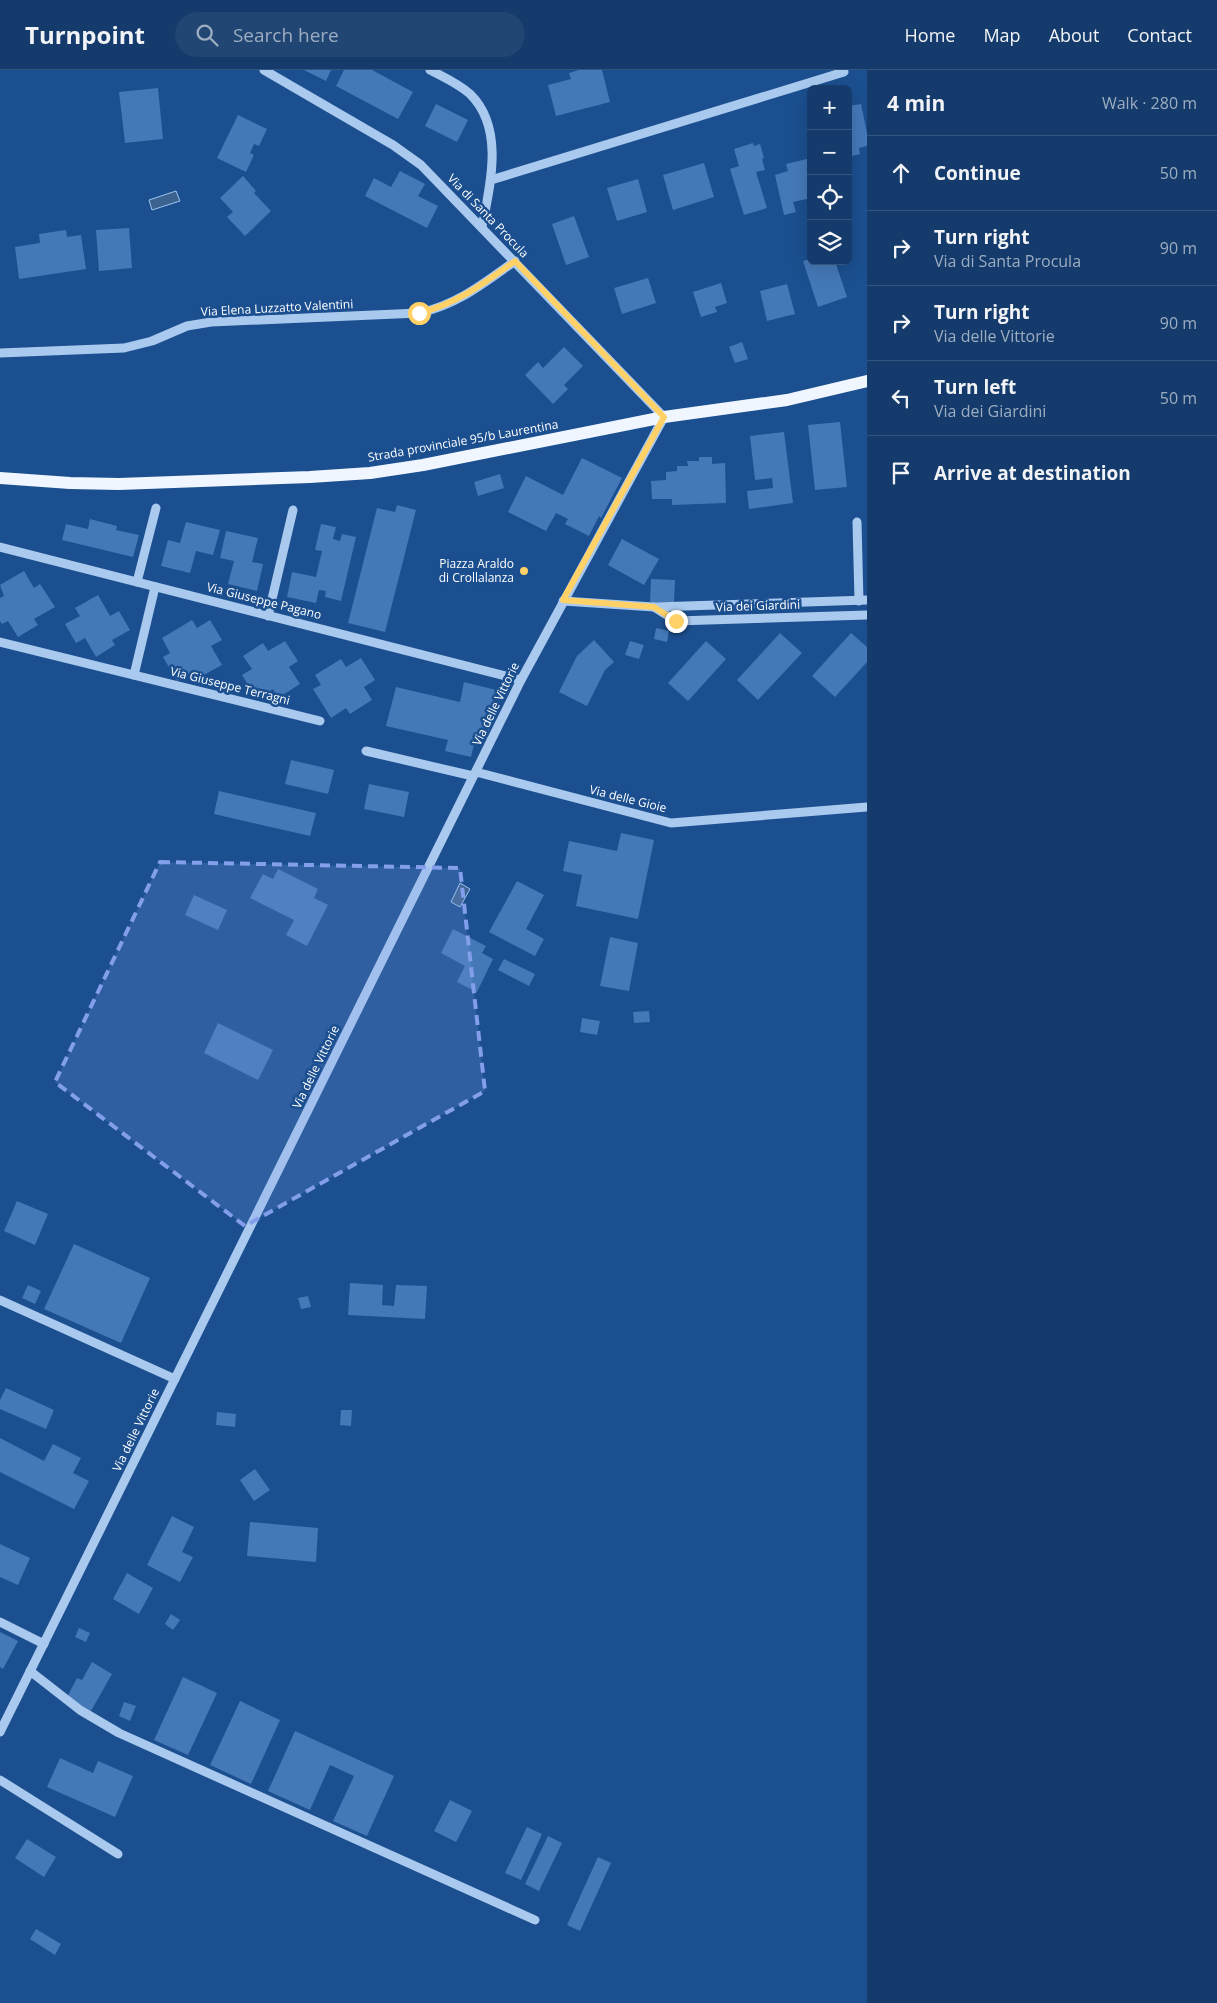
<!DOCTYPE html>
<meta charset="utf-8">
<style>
body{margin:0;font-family:"Open Sans",sans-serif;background:#214673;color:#f1f3f6}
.controls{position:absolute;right:15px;top:15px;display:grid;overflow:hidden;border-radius:8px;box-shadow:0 5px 20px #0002}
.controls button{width:45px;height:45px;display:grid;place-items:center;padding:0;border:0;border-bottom:1px solid #33557e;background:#143b6b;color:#f1f3f6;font:25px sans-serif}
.stop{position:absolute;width:15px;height:15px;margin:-11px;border:4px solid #ffd166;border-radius:50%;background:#fff}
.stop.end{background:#ffd166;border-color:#fff;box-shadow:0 1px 5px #0008}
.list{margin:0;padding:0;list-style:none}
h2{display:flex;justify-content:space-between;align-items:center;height:65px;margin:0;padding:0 20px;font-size:21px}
h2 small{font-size:16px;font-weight:400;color:#9dadc1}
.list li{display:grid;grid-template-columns:32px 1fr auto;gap:15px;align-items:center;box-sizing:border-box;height:75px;padding:0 20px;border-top:1px solid #33557e}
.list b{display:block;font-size:19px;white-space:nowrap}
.list p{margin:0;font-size:16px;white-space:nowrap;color:#9dadc1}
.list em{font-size:16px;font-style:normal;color:#9dadc1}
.icon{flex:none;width:28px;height:28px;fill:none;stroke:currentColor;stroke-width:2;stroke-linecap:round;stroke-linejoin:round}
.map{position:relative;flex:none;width:867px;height:1933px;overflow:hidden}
header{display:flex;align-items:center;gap:30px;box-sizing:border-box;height:70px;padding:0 25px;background:#143b6b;border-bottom:1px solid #33557e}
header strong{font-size:24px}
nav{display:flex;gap:28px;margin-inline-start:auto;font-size:18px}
.search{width:350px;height:45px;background:#214673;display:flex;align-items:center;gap:12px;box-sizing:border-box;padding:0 18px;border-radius:28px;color:#9dadc1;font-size:19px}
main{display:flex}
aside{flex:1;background:#143b6b}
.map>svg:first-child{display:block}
</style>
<header>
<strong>Turnpoint</strong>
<div class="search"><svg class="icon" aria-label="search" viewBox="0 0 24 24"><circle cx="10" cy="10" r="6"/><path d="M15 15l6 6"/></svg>Search here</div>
<nav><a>Home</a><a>Map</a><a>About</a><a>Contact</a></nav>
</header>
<main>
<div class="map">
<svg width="867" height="1933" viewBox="0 0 867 1933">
<rect width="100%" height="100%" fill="#1b4f8f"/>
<g fill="#3c6290" stroke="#9cc4f0">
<polygon points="176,121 180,131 152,140 149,130"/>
<polygon points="460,813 470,819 460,837 451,832"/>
</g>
<g fill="#4478b7">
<polygon points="304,0 331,0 326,11"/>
<polygon points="344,0 372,0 413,22 398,49 336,16"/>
<polygon points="579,0 602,0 610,32 556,46 548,15 571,9 569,3"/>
<polygon points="158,18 163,69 125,73 119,22"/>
<polygon points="436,34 468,50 457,72 425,56"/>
<polygon points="861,34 867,63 867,76 859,78 860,84 848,87 848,36"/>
<polygon points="238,45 267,59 259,76 254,74 250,83 254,85 246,102 217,88"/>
<polygon points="753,73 754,76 760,74 764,88 762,89 765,100 756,102 767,138 744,145 730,99 739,96 734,79"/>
<polygon points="811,88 811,128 793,132 796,142 784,145 775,105 788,101 786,94"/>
<polygon points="704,93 714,127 673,140 663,105"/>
<polygon points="400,101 425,114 418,126 438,136 427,158 365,126 374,108 391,117"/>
<polygon points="243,106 256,121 254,123 271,141 245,166 227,147 233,142 220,128"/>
<polygon points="638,109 647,142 617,151 607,118"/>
<polygon points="574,146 589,187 566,195 552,154"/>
<polygon points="129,158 132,198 99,201 96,160"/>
<polygon points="66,160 67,167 81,165 86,199 19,209 15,177 40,173 39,164"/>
<polygon points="811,189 811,191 835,191 847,227 818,237 803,191"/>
<polygon points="648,208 656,233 622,244 614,218"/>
<polygon points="721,213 727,233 715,237 717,242 701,247 693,222"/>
<polygon points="787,214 795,244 767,251 760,221"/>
<polygon points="742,272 748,289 735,293 729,277"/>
<polygon points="564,277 583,296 564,315 568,319 553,334 525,305 538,292 543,298"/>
<polygon points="840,352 847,417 815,420 808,355"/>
<polygon points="784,362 793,433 749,439 747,421 773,418 772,408 755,410 750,366"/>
<polygon points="699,387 712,387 712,394 725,393 726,433 672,435 672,429 652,429 651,411 666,410 666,402 677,401 677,396 688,396 687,391 699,391"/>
<polygon points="582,388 622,408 601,448 599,446 589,466 565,454 568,449 556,443 546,461 508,442 526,406 563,425"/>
<polygon points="500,404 504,418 478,426 474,412"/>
<polygon points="397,435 416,440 385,562 348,553 377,438 395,442"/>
<polygon points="90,449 117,456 116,460 139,465 133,487 62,470 66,454 88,459"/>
<polygon points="186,452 220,460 213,485 196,481 190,503 161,496 168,470 180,473"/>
<polygon points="321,454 336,457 333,469 340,471 342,464 356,467 341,531 325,527 326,521 319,520 316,533 287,527 292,502 316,507 322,481 315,480"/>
<polygon points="226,461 258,468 252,492 263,494 257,521 228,514 234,491 220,488"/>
<polygon points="622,469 659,489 644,515 608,495"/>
<polygon points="24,501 34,518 40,514 55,537 34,549 38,555 18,567 8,551 2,554 0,551 0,528 4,526 0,515"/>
<polygon points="651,509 675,510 674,532 650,532"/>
<polygon points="98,525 110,546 119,541 130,560 112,570 115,575 96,587 85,568 76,573 65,554 80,546 75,538"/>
<polygon points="192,550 197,558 210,550 222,570 211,576 222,595 200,607 196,600 177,611 163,587 170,583 162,568"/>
<polygon points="656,558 669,561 667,572 654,569"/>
<polygon points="780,563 802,583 758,630 737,610"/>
<polygon points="851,563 867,577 867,592 835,627 812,606"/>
<polygon points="594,570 614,592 605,600 587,636 559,622 577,586"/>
<polygon points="285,571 298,591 289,597 300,614 278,628 273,619 257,629 242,605 252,599 243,586 263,573 268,581"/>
<polygon points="630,571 644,575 639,589 625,585"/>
<polygon points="706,571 726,589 688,631 668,613"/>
<polygon points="361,588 375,610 364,617 372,630 350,644 346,638 331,648 313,619 321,615 315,605 341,589 346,597"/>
<polygon points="464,612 496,620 489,648 492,648 487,669 476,666 471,687 445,681 448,670 386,656 396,617 460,632"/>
<polygon points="291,690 334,700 328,724 285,714"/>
<polygon points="369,714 409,722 404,747 364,739"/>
<polygon points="219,721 316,743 310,766 214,744"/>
<polygon points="621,763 654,770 638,849 576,836 582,805 563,801 569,771 617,781"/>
<polygon points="278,799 318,819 314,828 328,835 307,876 286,865 294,850 250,828 263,804 273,809"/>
<polygon points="517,811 544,825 526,859 544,869 535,886 489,862"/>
<polygon points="194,825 227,840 218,860 185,845"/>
<polygon points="453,859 486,876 482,883 493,889 477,922 457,912 465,896 441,883"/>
<polygon points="610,867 638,873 629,921 600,916"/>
<polygon points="504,889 535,904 529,916 498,900"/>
<polygon points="649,941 650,952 634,953 633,942"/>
<polygon points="582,948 600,951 597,965 580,962"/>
<polygon points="218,953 273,980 258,1010 204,983"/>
<polygon points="17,1131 48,1144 35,1175 4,1161"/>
<polygon points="74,1174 150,1208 121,1273 44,1239"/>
<polygon points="350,1213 383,1215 382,1235 394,1236 396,1215 427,1216 425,1249 348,1245"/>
<polygon points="28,1215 41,1221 35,1234 22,1228"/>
<polygon points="308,1226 311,1237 301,1239 298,1228"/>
<polygon points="6,1318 54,1340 46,1359 0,1339 0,1330"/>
<polygon points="341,1340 352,1340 351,1356 340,1355"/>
<polygon points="217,1342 236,1344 235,1357 216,1355"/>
<polygon points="0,1368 44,1391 53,1374 81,1388 73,1403 89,1411 74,1439 0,1402"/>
<polygon points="255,1399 270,1420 254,1431 240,1410"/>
<polygon points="172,1446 194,1457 182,1482 193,1487 180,1512 147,1495"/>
<polygon points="250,1452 318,1458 316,1492 247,1486"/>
<polygon points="0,1474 30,1488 18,1515 0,1507"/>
<polygon points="127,1503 153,1518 139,1544 113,1529"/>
<polygon points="171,1544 180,1550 173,1560 165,1554"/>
<polygon points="79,1558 90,1563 86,1572 75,1567"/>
<polygon points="0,1562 18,1571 3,1599 0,1597"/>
<polygon points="92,1592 112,1604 91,1641 67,1627 77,1608 82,1610"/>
<polygon points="183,1607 217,1623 188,1685 154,1670"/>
<polygon points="240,1631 280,1650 251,1714 210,1695"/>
<polygon points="124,1632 136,1636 130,1651 119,1646"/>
<polygon points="295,1661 394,1706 367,1766 333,1751 354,1706 330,1695 310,1740 268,1721"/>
<polygon points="60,1688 93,1703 98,1691 133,1706 115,1747 47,1717"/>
<polygon points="450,1730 472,1741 456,1772 434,1761"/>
<polygon points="527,1757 542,1764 521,1810 505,1803"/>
<polygon points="548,1766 562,1773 539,1821 525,1814"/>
<polygon points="27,1769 56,1787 44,1807 15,1788"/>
<polygon points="598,1787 611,1793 580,1861 567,1855"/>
<polygon points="36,1859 61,1874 55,1885 30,1869"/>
</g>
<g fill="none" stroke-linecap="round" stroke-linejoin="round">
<g stroke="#a9c9ee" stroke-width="9">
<path d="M430 0C444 7 459 14 470 24 505 58 490 116 482 157"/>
<polyline points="491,110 844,2"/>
<path d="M0 283 124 278 152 271 187 256 211 252 419 243C457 235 484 213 515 191"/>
<polyline points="857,452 859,531"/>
<polyline points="0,477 521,610"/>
<polyline points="137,512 156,438"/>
<polyline points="563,531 654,537 867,530"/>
<polyline points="654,537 676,551 867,545"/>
<polyline points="268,546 293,440"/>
<polyline points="0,572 320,651"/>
<polyline points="134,605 155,517"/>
<polyline points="366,681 473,706"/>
<polyline points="476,702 671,753 867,737"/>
<polyline points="0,1230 175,1309"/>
<polyline points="0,1552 44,1574"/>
<polyline points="30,1601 80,1640 119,1663 535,1850"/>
<polyline points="0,1662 521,610 664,347 421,95 393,75 264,0"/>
<polyline points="0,1710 118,1784"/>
</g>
<polyline stroke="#f0f6ff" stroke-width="12" points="0,408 70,413 119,414 310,407 370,403 423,395 664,347 787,330 867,311"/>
</g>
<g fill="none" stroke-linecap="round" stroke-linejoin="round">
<path stroke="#ffd166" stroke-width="6" d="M419 243C457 234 484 213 515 191L664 347 563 530 654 537 676 551"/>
</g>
<path fill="#839eea" fill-opacity="0.2" stroke="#839eea" stroke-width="4" stroke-dasharray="10 6" stroke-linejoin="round" d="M160 792 460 798 485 1021 245 1156 55 1012Z"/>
<circle fill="#ffd166" stroke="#1b4f8f" stroke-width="2" cx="524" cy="501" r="5"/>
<g text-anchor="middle" stroke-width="5" stroke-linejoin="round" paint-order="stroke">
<g font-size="12" fill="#fff" stroke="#1b4f8f">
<text transform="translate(488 146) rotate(46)" y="4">Via di Santa Procula</text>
<text transform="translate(277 238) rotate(-3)" y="4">Via Elena Luzzatto Valentini</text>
<text transform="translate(463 371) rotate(-10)" y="4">Strada provinciale 95/b Laurentina</text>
<text transform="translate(264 531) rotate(14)" y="4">Via Giuseppe Pagano</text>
<text transform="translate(758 536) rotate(-2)" y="4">Via dei Giardini</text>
<text transform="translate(230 616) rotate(14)" y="4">Via Giuseppe Terragni</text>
<text transform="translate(496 634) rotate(-64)" y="4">Via delle Vittorie</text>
<text transform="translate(628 729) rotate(14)" y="4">Via delle Gioie</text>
<text transform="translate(316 997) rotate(-64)" y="4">Via delle Vittorie</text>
<text transform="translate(136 1360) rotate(-64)" y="4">Via delle Vittorie</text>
</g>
<g font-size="12" fill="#fff" stroke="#1b4f8f" text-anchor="end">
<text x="514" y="498">Piazza Araldo<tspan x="514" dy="14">di Crollalanza</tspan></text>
</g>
</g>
</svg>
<div class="controls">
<button>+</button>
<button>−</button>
<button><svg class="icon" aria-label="locate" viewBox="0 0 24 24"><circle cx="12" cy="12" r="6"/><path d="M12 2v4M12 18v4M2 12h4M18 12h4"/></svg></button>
<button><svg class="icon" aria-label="layers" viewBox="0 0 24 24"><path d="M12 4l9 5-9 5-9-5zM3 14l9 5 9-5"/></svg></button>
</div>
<div class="stop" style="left:419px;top:243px"></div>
<div class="stop end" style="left:676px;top:551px"></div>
</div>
<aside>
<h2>4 min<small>Walk · 280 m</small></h2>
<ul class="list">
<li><svg class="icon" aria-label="ahead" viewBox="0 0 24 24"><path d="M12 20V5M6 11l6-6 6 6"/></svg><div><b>Continue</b></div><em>50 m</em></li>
<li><svg class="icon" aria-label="right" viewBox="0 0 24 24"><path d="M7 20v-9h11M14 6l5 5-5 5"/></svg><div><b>Turn right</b><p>Via di Santa Procula</p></div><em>90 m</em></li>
<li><svg class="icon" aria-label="right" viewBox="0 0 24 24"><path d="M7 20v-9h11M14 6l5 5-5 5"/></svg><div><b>Turn right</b><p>Via delle Vittorie</p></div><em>90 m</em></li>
<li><svg class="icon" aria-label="left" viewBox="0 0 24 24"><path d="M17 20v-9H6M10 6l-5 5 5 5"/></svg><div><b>Turn left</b><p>Via dei Giardini</p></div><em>50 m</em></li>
<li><svg class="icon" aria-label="arrive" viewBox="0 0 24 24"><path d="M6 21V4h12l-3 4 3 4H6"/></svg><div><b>Arrive at destination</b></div></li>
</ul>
</aside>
</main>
